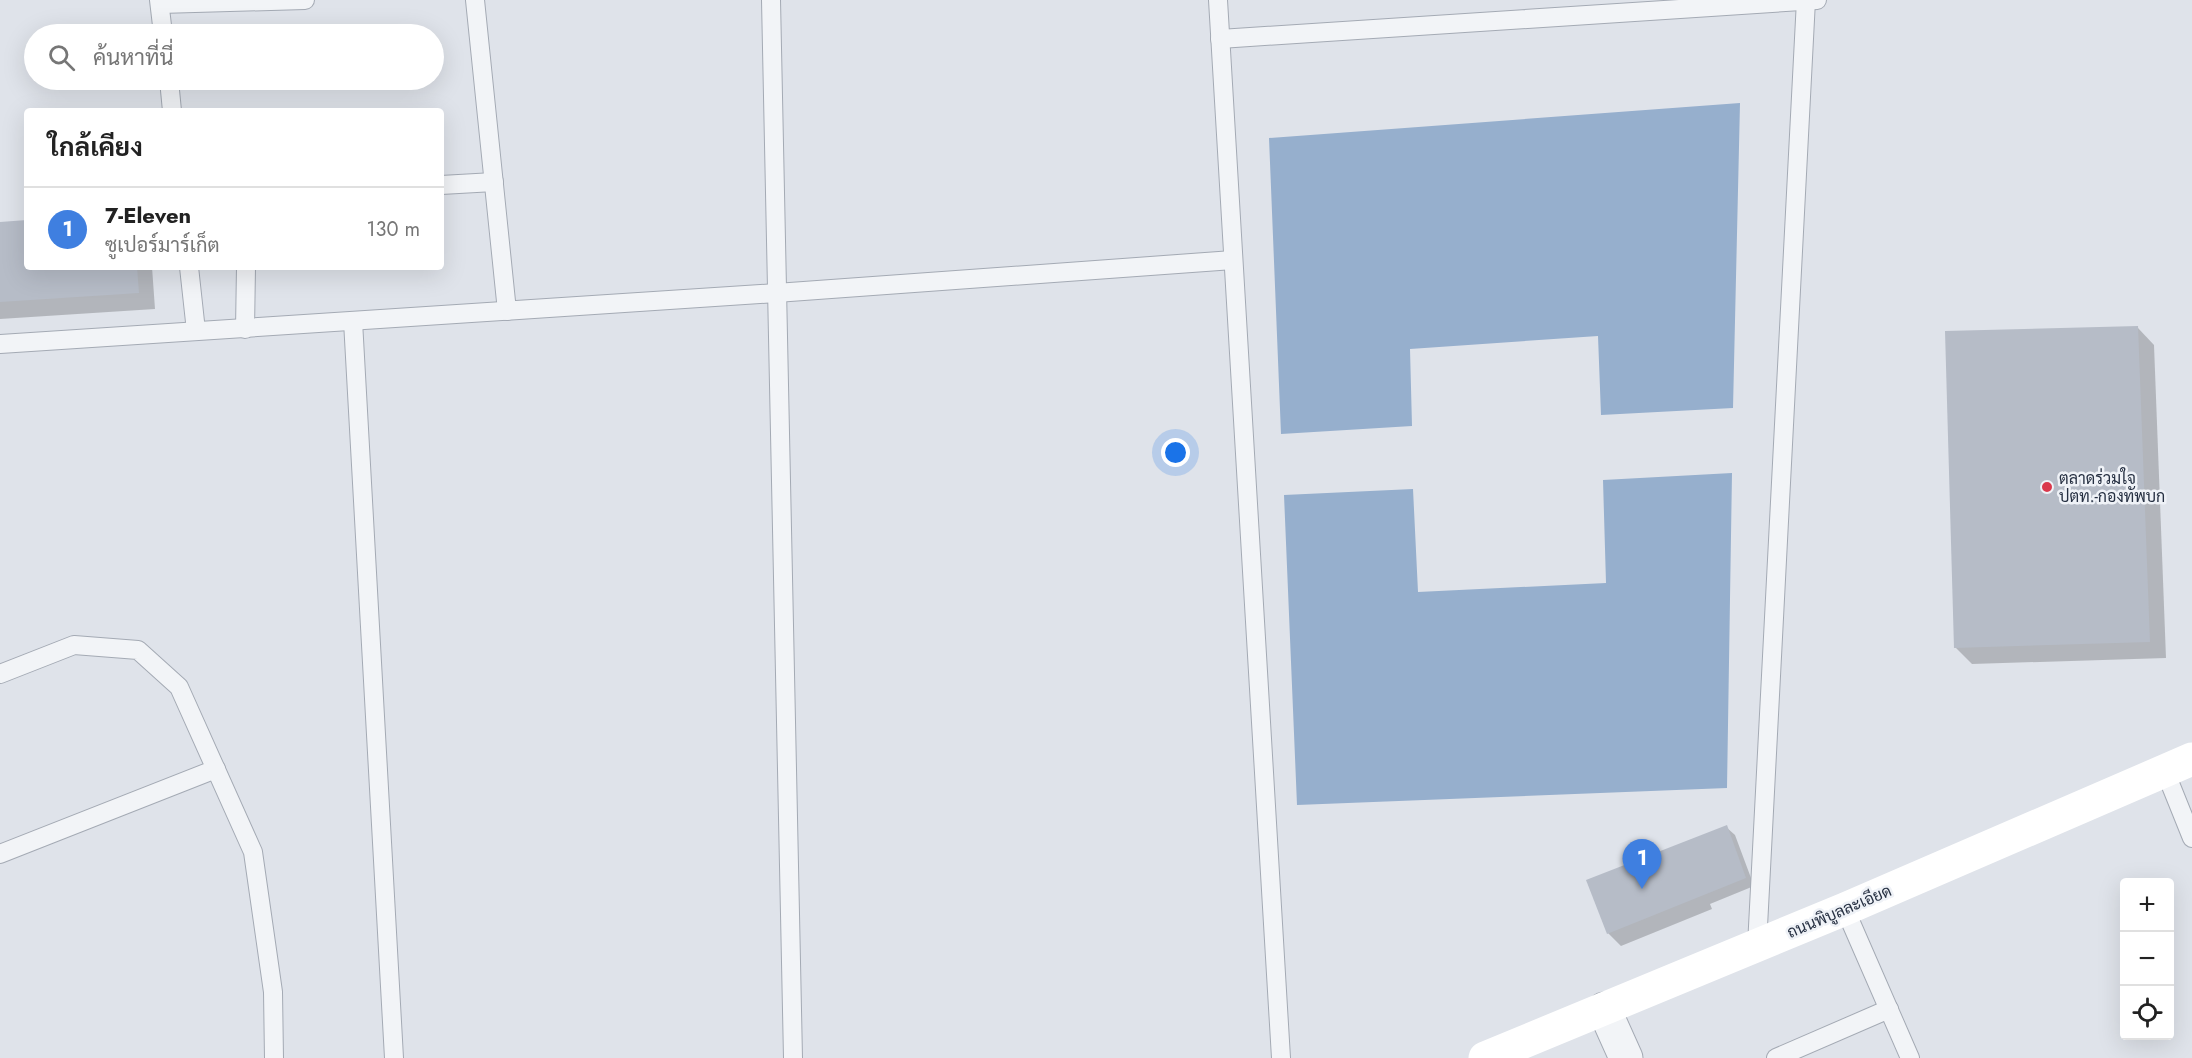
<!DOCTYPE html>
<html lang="th">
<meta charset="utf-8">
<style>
body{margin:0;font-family:Jost,Sarabun,sans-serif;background:#f2f2f2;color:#222}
.controls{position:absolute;right:18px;bottom:18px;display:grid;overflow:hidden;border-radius:6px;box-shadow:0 6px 24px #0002}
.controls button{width:54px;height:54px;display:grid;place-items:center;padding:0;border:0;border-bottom:2px solid #e0e0e0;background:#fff;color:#222;font:30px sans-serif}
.you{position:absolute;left:1176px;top:453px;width:21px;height:21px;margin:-15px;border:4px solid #fff;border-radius:50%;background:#1a73e8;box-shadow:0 0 0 9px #1a73e833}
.badge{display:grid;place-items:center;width:39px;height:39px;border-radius:50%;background:#2563eb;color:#fff;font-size:20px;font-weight:700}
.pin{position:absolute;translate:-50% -50px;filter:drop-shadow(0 2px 3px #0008)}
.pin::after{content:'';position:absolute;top:32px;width:21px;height:18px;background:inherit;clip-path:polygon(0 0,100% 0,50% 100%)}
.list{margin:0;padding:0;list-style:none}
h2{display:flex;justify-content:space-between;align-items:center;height:78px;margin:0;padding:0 24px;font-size:26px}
h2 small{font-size:20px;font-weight:400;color:#767676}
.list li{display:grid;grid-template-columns:39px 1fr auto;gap:18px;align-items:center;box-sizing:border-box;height:84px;padding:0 24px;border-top:2px solid #e0e0e0}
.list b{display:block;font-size:22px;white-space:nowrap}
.list p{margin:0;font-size:20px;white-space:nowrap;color:#767676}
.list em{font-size:20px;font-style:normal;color:#767676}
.icon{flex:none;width:33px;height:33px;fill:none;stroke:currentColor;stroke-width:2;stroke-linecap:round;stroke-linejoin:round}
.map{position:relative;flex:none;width:2192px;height:1058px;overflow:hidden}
.search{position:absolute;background:#fff;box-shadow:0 6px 24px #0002;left:24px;top:24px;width:420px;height:66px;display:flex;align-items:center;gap:15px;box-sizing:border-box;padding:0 21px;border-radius:33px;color:#767676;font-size:22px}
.panel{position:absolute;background:#fff;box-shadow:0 6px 24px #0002;left:24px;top:108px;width:420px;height:162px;border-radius:6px}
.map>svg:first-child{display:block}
</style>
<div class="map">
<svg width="2192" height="1058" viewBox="0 0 2192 1058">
<rect width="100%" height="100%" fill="#dfe3ea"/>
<g fill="#96afcd">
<polygon points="1740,103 1733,408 1601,415 1598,336 1410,349 1412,426 1281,434 1269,138"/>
<polygon points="1732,473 1727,788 1297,805 1284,495 1413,489 1418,592 1606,583 1603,480"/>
</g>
<g fill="#0003">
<polygon points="27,222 27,267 152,267 155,309 0,319 0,224"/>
<polygon points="2138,328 2154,345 2166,658 1972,664 1955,647"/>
<polygon points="1726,827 1735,835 1754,886 1710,904 1712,909 1621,946 1608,933"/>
</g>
<g fill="#b6bcc7">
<polygon points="27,220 27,267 137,267 139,293 0,302 0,222"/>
<polygon points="2138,326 2150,642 1954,648 1945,331"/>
<polygon points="1727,825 1746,878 1607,934 1586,880"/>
</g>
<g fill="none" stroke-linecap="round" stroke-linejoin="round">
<defs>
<g id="lane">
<polyline points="159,0 163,34"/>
<polyline points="475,0 507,311"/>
<polyline points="771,0 793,1058"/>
<polyline points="1218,0 1281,1058"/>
<polyline points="160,4 305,0"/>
<polyline points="1220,39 1817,0"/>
<polyline points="169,80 172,111"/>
<polyline points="441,185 494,182"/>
<polyline points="189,267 196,331"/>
<polyline points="353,321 394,1058"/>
<polyline points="245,329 246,267"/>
<polyline points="0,344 776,293 1233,260"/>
<polyline points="0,674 74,645 138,650 179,687 253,852 273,992 274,1058"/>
<polyline points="2165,771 2192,838"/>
<polyline points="0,854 216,769"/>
<polyline points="1845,909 1910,1058"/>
<polyline points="1757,946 1806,0"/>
<polyline points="1776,1058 1889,1009"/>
</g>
<polyline id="street" points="1604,1009 1626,1058"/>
</defs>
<use href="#lane" stroke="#a4aab4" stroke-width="20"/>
<use href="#street" stroke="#a4aab4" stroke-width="35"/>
<use href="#lane" stroke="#f2f4f7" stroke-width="18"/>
<use href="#street" stroke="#f2f4f7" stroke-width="33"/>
<polyline stroke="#fff" stroke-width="33" points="1485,1058 1845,909 2192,759"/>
</g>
<circle fill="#da384c" stroke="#eff2f7" stroke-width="2" cx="2047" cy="487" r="6"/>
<g text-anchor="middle" stroke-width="5" stroke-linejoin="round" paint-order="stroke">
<g font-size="16" fill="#263042" stroke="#eff2f7" text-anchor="start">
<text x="2059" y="484">ตลาดร่วมใจ<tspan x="2059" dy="18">ปตท.-กองทัพบก</tspan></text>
</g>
<g font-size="16" fill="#263042" stroke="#eff2f7">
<text transform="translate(1839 911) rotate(-23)" y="6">ถนนพิบูลละเอียด</text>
</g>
</g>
</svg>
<div class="controls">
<button>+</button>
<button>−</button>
<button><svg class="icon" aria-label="locate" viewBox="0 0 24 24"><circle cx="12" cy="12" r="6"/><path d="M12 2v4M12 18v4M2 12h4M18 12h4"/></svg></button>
</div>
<div class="you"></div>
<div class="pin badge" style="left:1642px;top:889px;background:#3f7fe0">1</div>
<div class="search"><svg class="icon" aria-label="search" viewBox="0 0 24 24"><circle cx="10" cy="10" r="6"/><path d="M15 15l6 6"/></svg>ค้นหาที่นี่</div>
<section class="panel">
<h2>ใกล้เคียง<small></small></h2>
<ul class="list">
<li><span class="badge" style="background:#3f7fe0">1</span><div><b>7-Eleven</b><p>ซูเปอร์มาร์เก็ต</p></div><em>130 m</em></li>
</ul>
</section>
</div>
